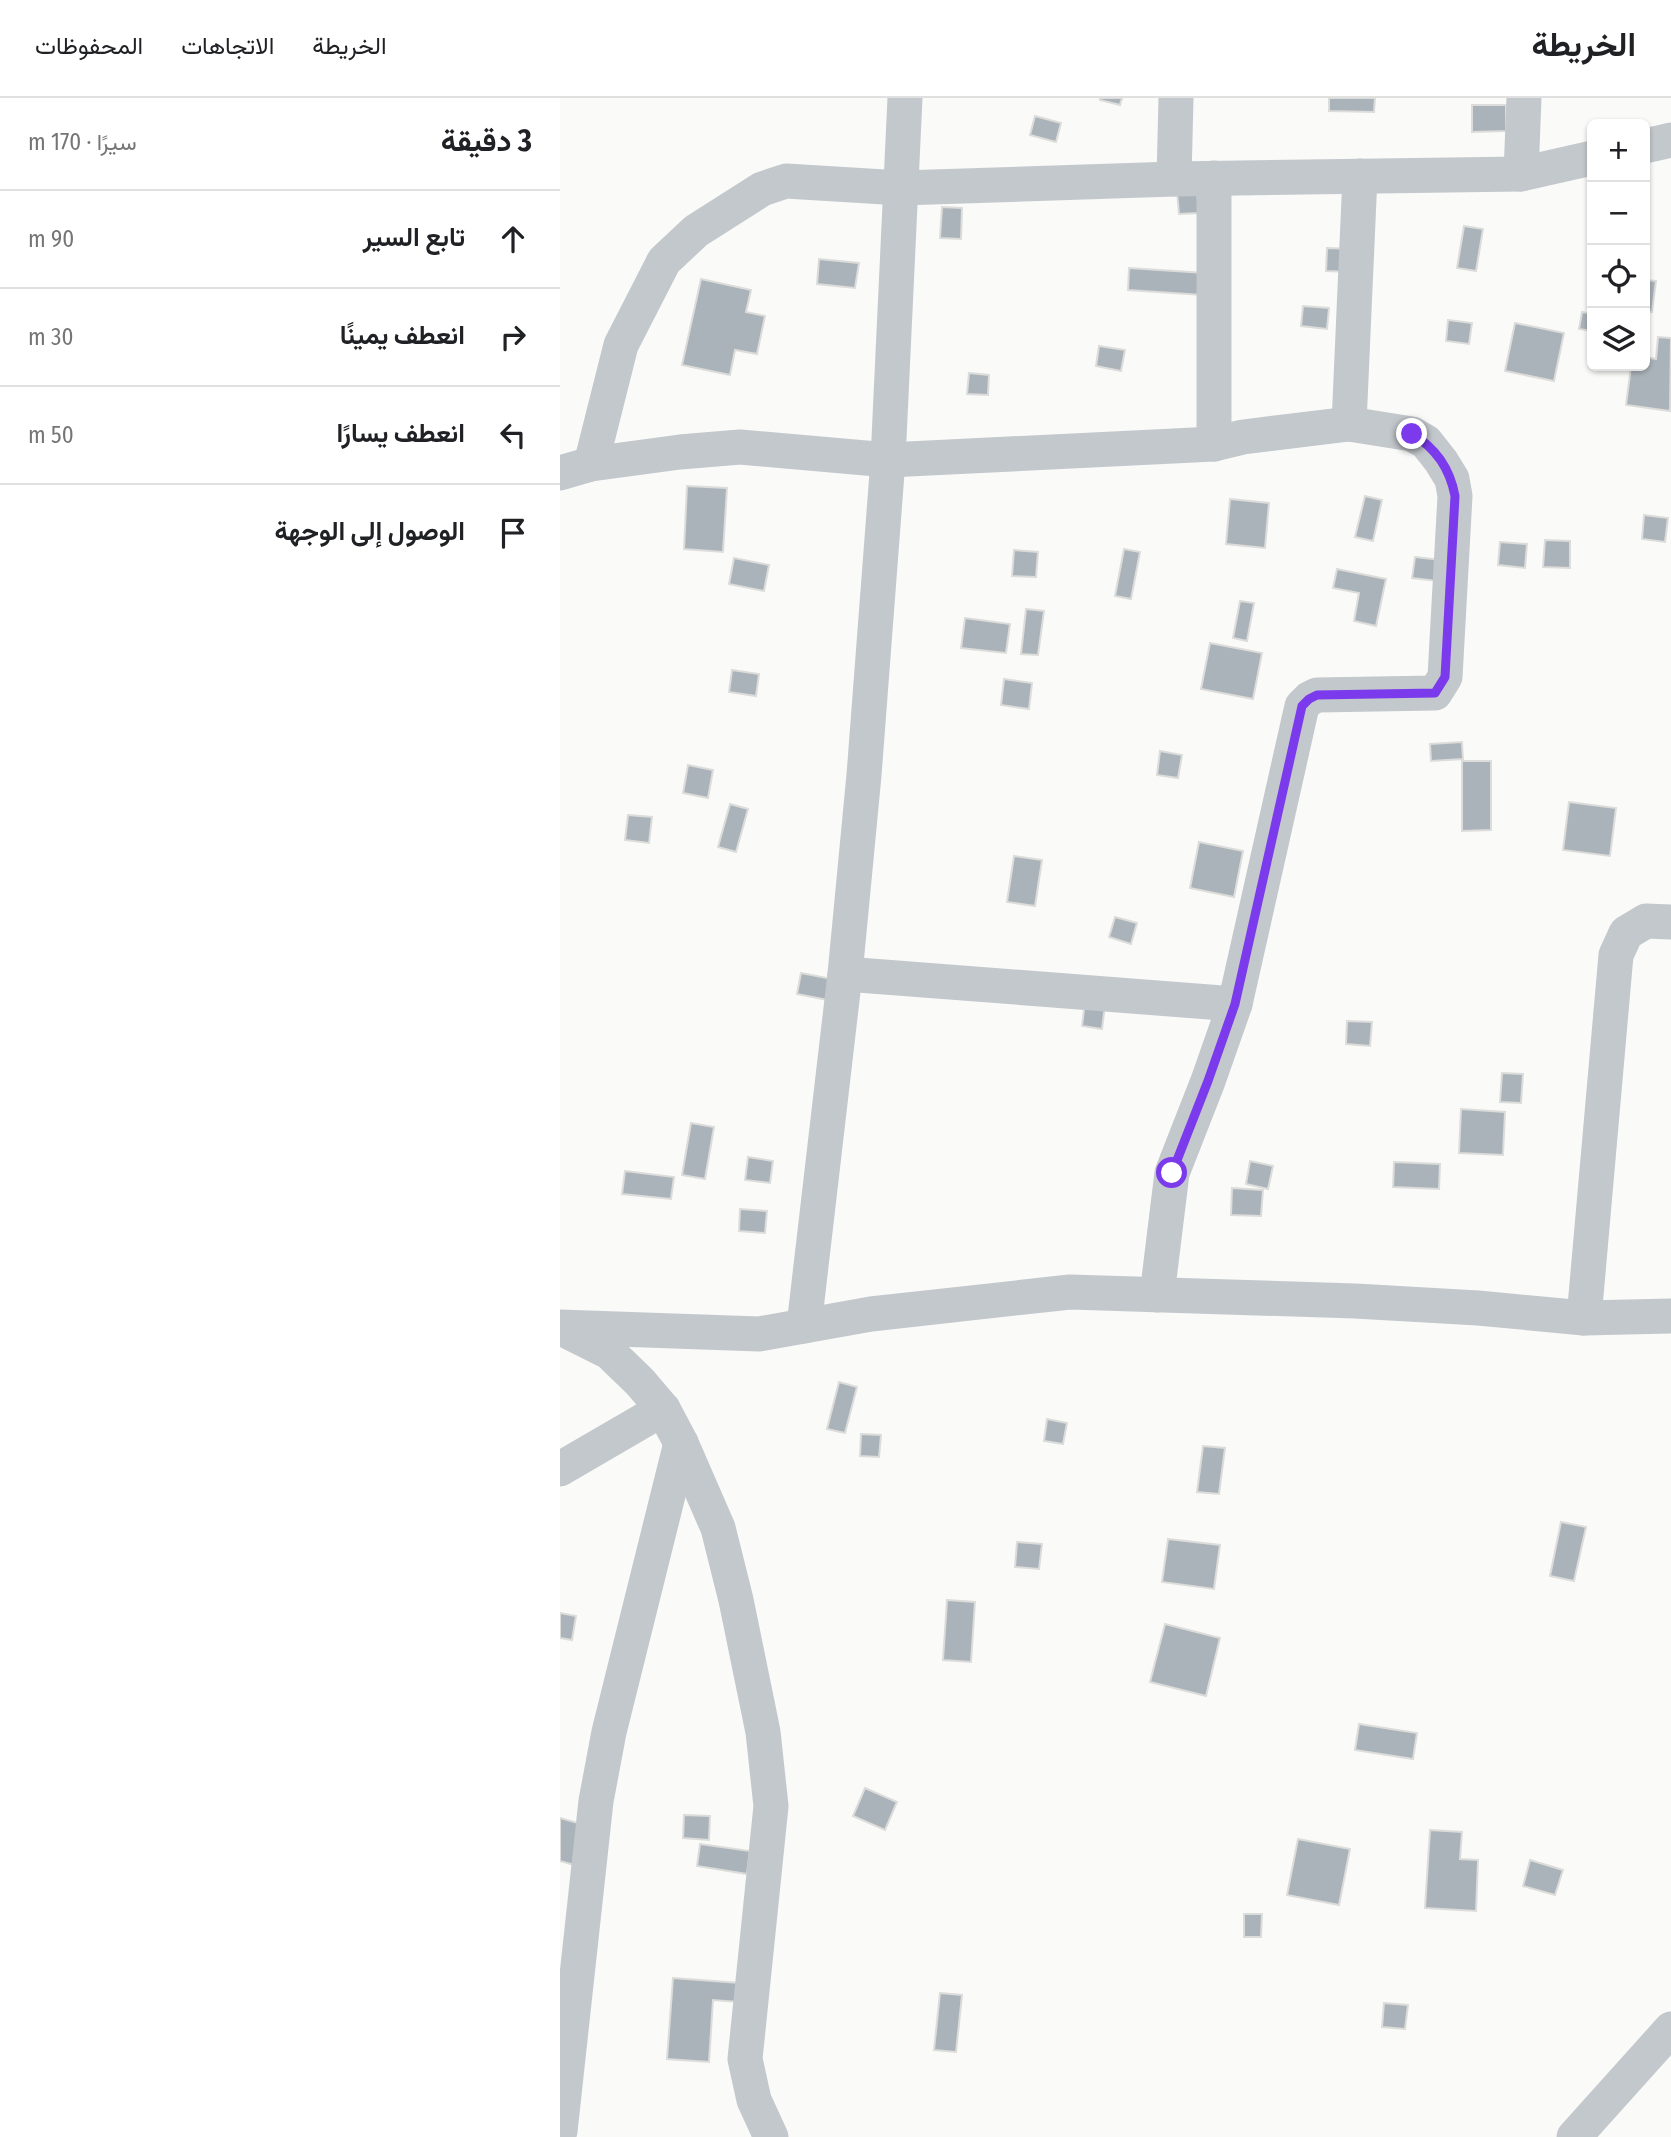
<!DOCTYPE html>
<html lang="ar">
<meta charset="utf-8">
<style>
body{margin:0;font-family:"Fira Sans Condensed",Vazirmatn,sans-serif;background:#f6f6f6;color:#202124;direction:rtl}
.controls{position:absolute;right:21px;top:21px;display:grid;overflow:hidden;border-radius:10px;box-shadow:0 2px 5px #0004}
.controls button{width:63px;height:63px;display:grid;place-items:center;padding:0;border:0;border-bottom:2px solid #e0e0e0;background:#fff;color:#202124;font:35px sans-serif}
.stop{position:absolute;width:21px;height:21px;margin:-16px;border:5px solid #7c3aed;border-radius:50%;background:#fff}
.stop.end{background:#7c3aed;border-color:#fff;box-shadow:0 2px 7px #0008}
.list{margin:0;padding:0;list-style:none}
h2{display:flex;justify-content:space-between;align-items:center;height:91px;margin:0;padding:0 28px;font-size:30px}
h2 small{font-size:23px;font-weight:400;color:#757577}
.list li{display:grid;grid-template-columns:46px 1fr auto;gap:21px;align-items:center;box-sizing:border-box;height:98px;padding:0 28px;border-top:2px solid #e0e0e0}
.list b{display:block;font-size:26px;white-space:nowrap}
.list em{font-size:23px;font-style:normal;color:#757577}
.icon{flex:none;width:38px;height:38px;fill:none;stroke:currentColor;stroke-width:2;stroke-linecap:round;stroke-linejoin:round}
.map{position:relative;flex:none;width:1111px;height:2039px;overflow:hidden;direction:ltr}
header{display:flex;align-items:center;gap:42px;box-sizing:border-box;height:98px;padding:0 35px;background:#fff;border-bottom:2px solid #e0e0e0}
header strong{font-size:33px}
nav{display:flex;gap:38px;margin-inline-start:auto;font-size:24px}
main{display:flex}
aside{flex:1;background:#fff}
.map>svg:first-child{display:block}
</style>
<header>
<strong>الخريطة</strong>
<nav><a>الخريطة</a><a>الاتجاهات</a><a>المحفوظات</a></nav>
</header>
<main>
<div class="map">
<svg width="1111" height="2039" viewBox="0 0 1111 2039">
<rect width="100%" height="100%" fill="#fafaf8"/>
<g fill="#aab3b9" stroke="#dcdcda" stroke-width="2">
<polygon points="540,0 562,0 560,7 540,2"/>
<polygon points="769,0 815,0 814,14 769,13"/>
<polygon points="912,7 946,7 946,33 912,34"/>
<polygon points="475,18 501,25 496,44 470,37"/>
<polygon points="636,82 639,115 619,116 616,83"/>
<polygon points="382,109 402,110 401,141 380,140"/>
<polygon points="904,128 923,131 916,173 897,170"/>
<polygon points="767,150 794,151 793,174 766,173"/>
<polygon points="259,161 299,165 295,190 257,186"/>
<polygon points="569,170 645,175 643,197 568,192"/>
<polygon points="141,181 191,192 186,214 205,218 197,256 175,252 170,277 122,267"/>
<polygon points="1085,182 1096,183 1092,214 1085,213"/>
<polygon points="743,208 769,210 767,231 741,228"/>
<polygon points="1022,214 1032,216 1032,233 1019,231"/>
<polygon points="888,222 912,225 909,246 886,243"/>
<polygon points="955,225 1004,235 994,283 945,273"/>
<polygon points="1098,239 1111,240 1110,313 1066,307 1071,268 1085,268 1085,259 1096,261"/>
<polygon points="539,248 565,252 561,273 536,268"/>
<polygon points="409,275 429,277 428,297 407,296"/>
<polygon points="127,388 167,390 163,454 124,451"/>
<polygon points="805,398 822,402 813,443 795,439"/>
<polygon points="670,401 709,405 705,450 666,446"/>
<polygon points="1084,417 1108,420 1105,444 1082,441"/>
<polygon points="985,442 1010,443 1010,470 983,469"/>
<polygon points="940,444 967,446 965,470 938,467"/>
<polygon points="564,451 580,454 571,501 555,498"/>
<polygon points="454,452 478,454 476,479 452,478"/>
<polygon points="855,459 881,462 878,483 852,480"/>
<polygon points="174,460 209,467 204,493 169,486"/>
<polygon points="777,471 826,481 816,528 794,523 799,495 773,490"/>
<polygon points="680,503 694,505 687,543 673,540"/>
<polygon points="466,511 484,513 478,557 461,556"/>
<polygon points="405,520 450,526 446,555 401,550"/>
<polygon points="650,545 702,555 693,601 641,591"/>
<polygon points="172,572 199,576 196,598 169,594"/>
<polygon points="444,581 472,585 469,611 441,607"/>
<polygon points="902,644 903,661 871,663 870,646"/>
<polygon points="600,653 622,657 618,680 597,677"/>
<polygon points="902,663 931,663 931,732 902,733"/>
<polygon points="128,667 153,672 148,700 123,695"/>
<polygon points="1009,704 1056,710 1050,758 1003,752"/>
<polygon points="170,706 188,711 176,754 158,749"/>
<polygon points="68,717 92,719 89,745 65,742"/>
<polygon points="639,744 683,753 674,799 630,790"/>
<polygon points="454,758 482,762 475,808 447,804"/>
<polygon points="555,819 577,825 571,846 549,839"/>
<polygon points="241,875 277,882 273,903 237,896"/>
<polygon points="525,904 545,907 542,931 522,928"/>
<polygon points="787,923 812,924 810,948 786,946"/>
<polygon points="942,975 963,976 961,1005 940,1004"/>
<polygon points="901,1011 945,1014 943,1057 899,1055"/>
<polygon points="131,1025 154,1029 145,1081 122,1077"/>
<polygon points="188,1059 213,1063 210,1085 185,1082"/>
<polygon points="690,1063 713,1068 708,1091 686,1086"/>
<polygon points="834,1064 880,1066 879,1091 833,1089"/>
<polygon points="65,1073 114,1079 111,1101 62,1096"/>
<polygon points="672,1090 703,1092 701,1118 671,1117"/>
<polygon points="180,1111 207,1113 205,1135 179,1133"/>
<polygon points="279,1284 297,1289 285,1335 267,1331"/>
<polygon points="487,1321 507,1325 503,1346 484,1343"/>
<polygon points="301,1336 321,1337 319,1359 300,1358"/>
<polygon points="643,1348 665,1350 659,1396 637,1394"/>
<polygon points="1001,1424 1026,1429 1014,1483 990,1478"/>
<polygon points="608,1441 660,1447 654,1491 602,1484"/>
<polygon points="457,1444 482,1446 479,1471 455,1469"/>
<polygon points="387,1502 415,1504 411,1564 383,1562"/>
<polygon points="0,1515 16,1518 12,1542 0,1540"/>
<polygon points="605,1526 660,1540 646,1598 590,1584"/>
<polygon points="799,1626 857,1635 853,1661 795,1652"/>
<polygon points="305,1690 337,1704 325,1732 293,1718"/>
<polygon points="124,1717 150,1718 149,1742 123,1740"/>
<polygon points="0,1720 39,1731 28,1771 0,1763"/>
<polygon points="870,1732 902,1734 900,1761 918,1762 916,1813 865,1810"/>
<polygon points="738,1741 790,1751 779,1807 727,1797"/>
<polygon points="140,1746 190,1753 187,1776 137,1768"/>
<polygon points="970,1762 1003,1772 995,1797 963,1788"/>
<polygon points="684,1816 702,1816 701,1839 684,1839"/>
<polygon points="113,1880 180,1885 179,1904 153,1902 149,1964 107,1961"/>
<polygon points="380,1895 402,1897 396,1954 374,1952"/>
<polygon points="824,1905 848,1907 845,1931 822,1929"/>
</g>
<g fill="none" stroke-linecap="round" stroke-linejoin="round">
<g stroke="#c3c8cc" stroke-width="35">
<polyline points="1085,48 1111,42"/>
<polyline points="961,76 964,0"/>
<polyline points="654,80 654,346"/>
<polyline points="614,81 616,0"/>
<polyline points="789,326 800,78"/>
<polyline points="31,366 61,247 104,163 136,133 202,91 226,83 341,90 614,81 961,76 1032,60"/>
<polyline points="0,375 31,366 120,354 180,349 328,362 654,346 683,339 789,326 852,336 866,344 881,363 892,381 895,398 885,579 875,595 757,597 749,601 742,608 675,906 648,983 612,1075 597,1197"/>
<polyline points="285,876 675,906"/>
<polyline points="1024,1220 1056,857 1066,835 1086,823 1111,824"/>
<polyline points="244,1228 285,876 304,677 328,362 345,0"/>
<polyline points="0,1229 199,1236 311,1216 510,1194 795,1203 918,1210 1024,1220 1111,1218"/>
<polyline points="9,1234 49,1254 80,1284 103,1311 121,1345 158,1430 176,1502 203,1634 211,1708 185,1961 194,2002 211,2039"/>
<polyline points="0,1371 103,1311"/>
<polyline points="0,2033 36,1703 49,1634 121,1345"/>
<polyline points="1014,2039 1111,1931"/>
</g>
</g>
<g fill="none" stroke-linecap="round" stroke-linejoin="round">
<path stroke="#7c3aed" stroke-width="9" d="M612 1075 648 983 675 906 742 608 749 601 757 597 875 595 885 579 895 398C890 371 876 350 852 336"/>
</g>
</svg>
<div class="controls">
<button>+</button>
<button>−</button>
<button><svg class="icon" aria-label="locate" viewBox="0 0 24 24"><circle cx="12" cy="12" r="6"/><path d="M12 2v4M12 18v4M2 12h4M18 12h4"/></svg></button>
<button><svg class="icon" aria-label="layers" viewBox="0 0 24 24"><path d="M12 4l9 5-9 5-9-5zM3 14l9 5 9-5"/></svg></button>
</div>
<div class="stop" style="left:612px;top:1075px"></div>
<div class="stop end" style="left:852px;top:336px"></div>
</div>
<aside>
<h2>3 دقيقة<small>سيرًا · 170 m</small></h2>
<ul class="list">
<li><svg class="icon" aria-label="ahead" viewBox="0 0 24 24"><path d="M12 20V5M6 11l6-6 6 6"/></svg><div><b>تابع السير</b></div><em>90 m</em></li>
<li><svg class="icon" aria-label="right" viewBox="0 0 24 24"><path d="M7 20v-9h11M14 6l5 5-5 5"/></svg><div><b>انعطف يمينًا</b></div><em>30 m</em></li>
<li><svg class="icon" aria-label="left" viewBox="0 0 24 24"><path d="M17 20v-9H6M10 6l-5 5 5 5"/></svg><div><b>انعطف يسارًا</b></div><em>50 m</em></li>
<li><svg class="icon" aria-label="arrive" viewBox="0 0 24 24"><path d="M6 21V4h12l-3 4 3 4H6"/></svg><div><b>الوصول إلى الوجهة</b></div></li>
</ul>
</aside>
</main>
